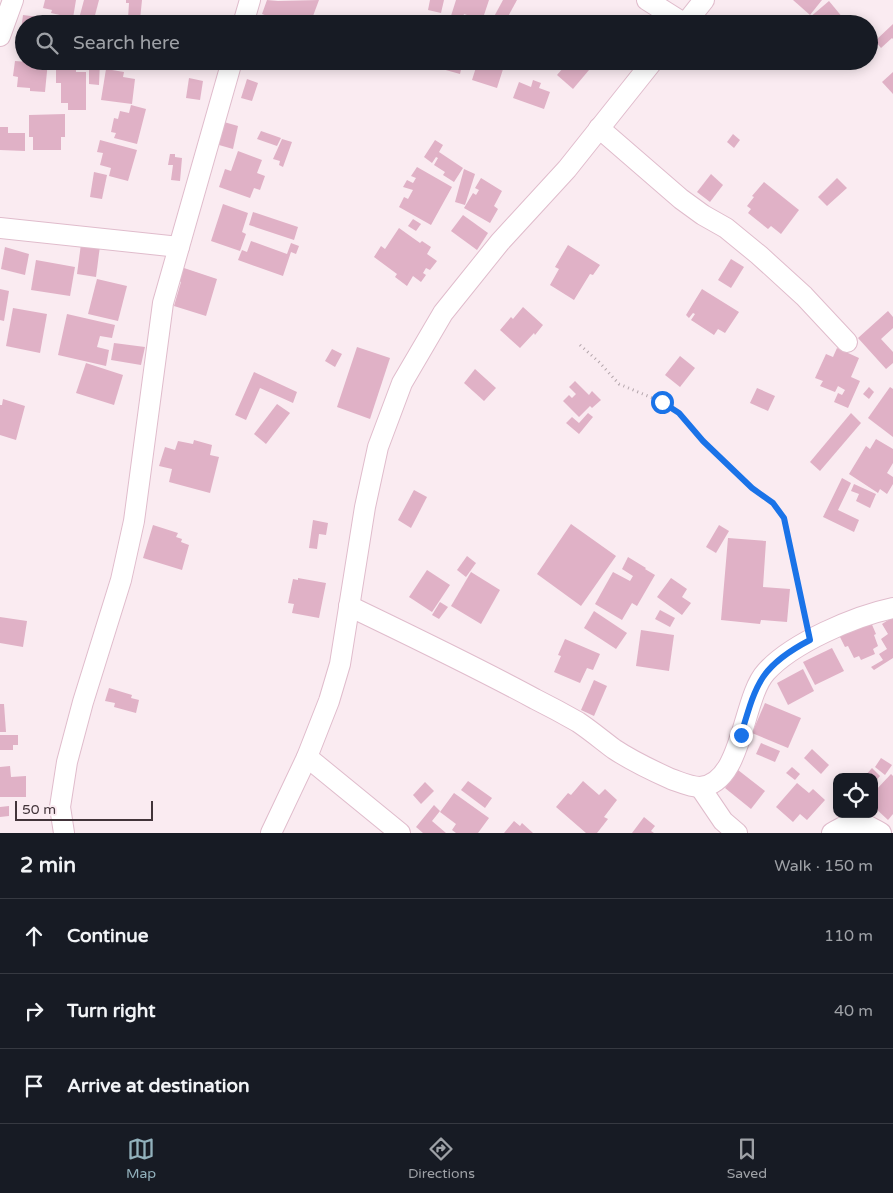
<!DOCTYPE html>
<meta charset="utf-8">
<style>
body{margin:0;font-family:"Varela Round",sans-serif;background:#20242c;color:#f1f3f6}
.controls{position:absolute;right:15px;bottom:15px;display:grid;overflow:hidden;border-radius:10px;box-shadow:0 2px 12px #0003}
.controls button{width:45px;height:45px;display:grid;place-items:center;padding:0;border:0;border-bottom:1px solid #363941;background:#171b24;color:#f1f3f6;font:25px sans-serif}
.scale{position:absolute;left:15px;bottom:12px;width:138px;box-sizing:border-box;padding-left:5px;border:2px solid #42343a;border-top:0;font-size:14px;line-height:18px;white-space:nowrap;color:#42343a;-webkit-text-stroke:4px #faebf1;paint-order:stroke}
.stop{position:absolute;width:15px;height:15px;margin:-11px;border:4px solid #1a73e8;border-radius:50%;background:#fff}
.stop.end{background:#1a73e8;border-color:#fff;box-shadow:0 1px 5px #0008}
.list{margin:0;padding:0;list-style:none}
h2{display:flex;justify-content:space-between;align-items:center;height:65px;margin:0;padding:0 20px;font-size:21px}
h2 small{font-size:16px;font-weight:400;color:#9ea1a6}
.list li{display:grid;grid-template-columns:32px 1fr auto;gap:15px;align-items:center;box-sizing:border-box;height:75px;padding:0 20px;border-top:1px solid #363941}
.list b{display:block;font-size:19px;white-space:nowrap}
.list em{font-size:16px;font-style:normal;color:#9ea1a6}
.icon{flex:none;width:28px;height:28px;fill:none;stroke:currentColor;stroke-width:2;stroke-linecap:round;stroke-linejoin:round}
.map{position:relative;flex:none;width:893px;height:833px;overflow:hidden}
.search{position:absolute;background:#171b24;box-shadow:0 2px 12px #0003;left:15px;right:15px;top:15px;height:55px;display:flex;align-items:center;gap:12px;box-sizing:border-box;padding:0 18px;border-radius:28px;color:#9ea1a6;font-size:19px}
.sheet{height:290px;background:#171b24}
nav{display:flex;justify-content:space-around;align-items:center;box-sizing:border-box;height:70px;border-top:1px solid #363941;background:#171b24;font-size:14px;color:#9ea1a6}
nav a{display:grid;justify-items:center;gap:2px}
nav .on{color:#92b1bc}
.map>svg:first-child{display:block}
</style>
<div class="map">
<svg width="893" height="833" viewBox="0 0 893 833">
<rect width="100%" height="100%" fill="#faebf1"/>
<g fill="#e0b1c6">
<polygon points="45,0 76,0 73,18 51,13 52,10 43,8"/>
<polygon points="84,0 99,0 94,19 80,15"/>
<polygon points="126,0 142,0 140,20 128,19 129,3 126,3"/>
<polygon points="267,0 278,1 319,0 310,24 290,24 262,14"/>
<polygon points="430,0 444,0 441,13 428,10"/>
<polygon points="456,0 489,0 481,24 467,24 470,16 464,14 461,23 450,19"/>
<polygon points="503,0 517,0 504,24 490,24"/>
<polygon points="793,0 822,0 810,15"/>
<polygon points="829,1 848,24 814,24 809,18"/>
<polygon points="23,15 54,19 54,24 24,24 24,52 18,52"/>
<polygon points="893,24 893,39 892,38 881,48 875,41"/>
<polygon points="15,61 28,62 48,61 45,92 30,91 30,88 17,87 18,77 13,76"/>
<polygon points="79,61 100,61 99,85 89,84 89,70 79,70"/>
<polygon points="437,61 471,61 469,67 462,65 460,74 435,67"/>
<polygon points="478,61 511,61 509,68 504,66 497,88 472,80"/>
<polygon points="569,61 579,61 589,70 573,89 557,75"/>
<polygon points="56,68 76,69 76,72 86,72 86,110 68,110 68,103 61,103 61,83 56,83"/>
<polygon points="106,69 124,72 123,77 135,79 132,104 101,100"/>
<polygon points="893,72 893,94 882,82"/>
<polygon points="189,78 203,81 200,100 186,98"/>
<polygon points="247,79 258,83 252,101 241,98"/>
<polygon points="533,80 541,83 539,88 550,92 544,109 513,98 519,82 531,87"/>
<polygon points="131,105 146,109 137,144 114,138 116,133 111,132 114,118 118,119 120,111 129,113"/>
<polygon points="65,114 65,137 61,137 61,150 33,150 33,137 29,137 29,115"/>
<polygon points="224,122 238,126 233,149 219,145"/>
<polygon points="0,127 8,127 8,133 25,133 25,151 0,150"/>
<polygon points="261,131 281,138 277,146 257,139"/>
<polygon points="733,134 740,140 734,148 727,142"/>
<polygon points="282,139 292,142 283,167 279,165 280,161 273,159"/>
<polygon points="100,140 137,150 128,181 109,176 111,168 100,165 103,153 97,152"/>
<polygon points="435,140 443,145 439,152 463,168 454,182 443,175 445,172 434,165 438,158 436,157 432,163 424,157"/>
<polygon points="238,151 262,160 257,173 265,176 260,190 254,188 250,198 219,187 225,169 231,171"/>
<polygon points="170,154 175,154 175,157 182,158 180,181 171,180 173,165 168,165"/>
<polygon points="417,167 452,187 431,225 399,207 404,197 408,199 413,190 403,187 407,180 413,183 416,178 411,176"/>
<polygon points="464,169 475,174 465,205 455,202"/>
<polygon points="94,172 107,175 102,199 90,197"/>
<polygon points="711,174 723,185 710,202 697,192"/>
<polygon points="481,178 502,191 494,206 498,209 490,223 464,208 473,193 476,195 479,190 475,188"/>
<polygon points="837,178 847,188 827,206 818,197"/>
<polygon points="764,182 799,210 781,234 771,226 768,229 748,213 751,209 747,206 754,197 752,196"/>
<polygon points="223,204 248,213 242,232 246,234 240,251 211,241"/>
<polygon points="253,212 298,227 294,240 249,225"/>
<polygon points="463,215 488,233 477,250 451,231"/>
<polygon points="413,219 421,224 416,231 408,226"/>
<polygon points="399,228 420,243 422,241 431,247 427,254 437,261 430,270 426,268 423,273 426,275 421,282 413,276 407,286 395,277 397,274 374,257 381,246 385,249"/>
<polygon points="251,241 287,254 291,243 299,246 296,254 291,252 283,276 238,260 242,250 247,252"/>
<polygon points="81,244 100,246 96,277 77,274"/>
<polygon points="568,245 600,265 593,275 590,274 574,300 550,285 559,269 555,267"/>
<polygon points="5,247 29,254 25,275 1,269"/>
<polygon points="731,259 744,267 731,288 718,280"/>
<polygon points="36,260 75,267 70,296 31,290"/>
<polygon points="181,267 217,279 206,316 174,306 181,282 177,280"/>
<polygon points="97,279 127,286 118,321 88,314"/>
<polygon points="0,289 9,291 4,321 0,320"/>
<polygon points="702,289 739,312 725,333 718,329 714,335 691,320 695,314 693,313 689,318 686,315"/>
<polygon points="523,307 543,325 535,335 534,333 520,348 500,330 511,317 513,319"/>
<polygon points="13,308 47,314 40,353 6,346"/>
<polygon points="888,311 893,317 893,328 881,339 893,352 893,363 886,369 858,338"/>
<polygon points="67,314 115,325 112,338 100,336 97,347 109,350 106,366 58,355"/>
<polygon points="114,343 145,347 141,365 111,360"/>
<polygon points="357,347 390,358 370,419 337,407"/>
<polygon points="837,348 859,358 851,377 860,381 848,408 834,402 838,393 842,395 845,390 838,386 835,392 820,386 823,381 815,378 826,354 833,357"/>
<polygon points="332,349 342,354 335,367 325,361"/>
<polygon points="680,356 695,368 680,387 665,375"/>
<polygon points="86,363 123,375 114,405 76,393"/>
<polygon points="475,369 496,388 484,401 464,383"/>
<polygon points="254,372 297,392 293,403 260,388 246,420 235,415"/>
<polygon points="575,381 589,395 592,391 601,400 592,408 590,406 579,417 563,401 569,395 572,398 576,394 569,387"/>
<polygon points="869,387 874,392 869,399 863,394"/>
<polygon points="890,387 893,389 893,437 868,418"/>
<polygon points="757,388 775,396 768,411 750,403"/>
<polygon points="3,399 25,406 16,440 0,435 0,405 2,405"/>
<polygon points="277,404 290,413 266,444 254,434"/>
<polygon points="588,413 593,417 579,434 566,423 572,417 579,423"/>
<polygon points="851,413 861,423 820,471 810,462"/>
<polygon points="876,439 893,449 893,463 887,473 893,477 893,484 887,494 880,489 878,493 849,474 866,446 870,449"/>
<polygon points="194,440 212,445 210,455 219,457 210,493 169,482 172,469 159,466 165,447 175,450 178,441 193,444"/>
<polygon points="842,478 851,483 838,510 859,520 854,532 823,517"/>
<polygon points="854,484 876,494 870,508 856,501 859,494 851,491"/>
<polygon points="414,490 427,497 411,528 398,520"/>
<polygon points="313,520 328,523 326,535 319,534 317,549 309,548"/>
<polygon points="571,524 616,556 581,606 537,574"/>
<polygon points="153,525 178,533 176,537 182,539 181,542 189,545 182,570 143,558"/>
<polygon points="719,525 729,531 716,553 706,547"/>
<polygon points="728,538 766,541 763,587 790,589 787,622 761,620 760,624 721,620"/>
<polygon points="467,556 476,563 466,577 457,570"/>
<polygon points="628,557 646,568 645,569 655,575 637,606 632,603 622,620 595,604 613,572 630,581 633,576 622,569"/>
<polygon points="427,570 450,585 432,612 409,597"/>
<polygon points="471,572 500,590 481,624 451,606"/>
<polygon points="298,578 326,583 319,618 292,613 294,604 288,603 293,579 298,580"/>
<polygon points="671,578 687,589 682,597 691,603 682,615 657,597"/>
<polygon points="440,602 448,607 439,619 432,615"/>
<polygon points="660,610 675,618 670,627 655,619"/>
<polygon points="594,611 627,633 616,649 584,628"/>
<polygon points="0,617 27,621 23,647 0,643"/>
<polygon points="893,617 893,658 874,670 871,667 883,660 879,654 887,649 881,639 888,634 882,624"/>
<polygon points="870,620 876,634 874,635 878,646 873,649 875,654 861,660 859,656 854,658 848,646 845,647 839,635"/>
<polygon points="641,630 674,635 669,671 636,666"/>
<polygon points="565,639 600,654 593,670 587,668 580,683 554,672 561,656 558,655"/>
<polygon points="832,648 844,671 815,685 803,662"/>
<polygon points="803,669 814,691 788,705 777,683"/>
<polygon points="594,680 607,686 594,716 581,710"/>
<polygon points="109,688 132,695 131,698 139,700 136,713 114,707 115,703 105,701"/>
<polygon points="765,703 801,718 788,748 752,733"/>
<polygon points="0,704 4,704 6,732 0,732"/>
<polygon points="0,735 18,735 18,745 13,745 13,750 0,750"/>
<polygon points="761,743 780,751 775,762 756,754"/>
<polygon points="812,749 829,765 821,774 804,758"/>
<polygon points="881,758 892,765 885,775 875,767"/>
<polygon points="10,766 11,777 26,776 26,797 0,797 0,767"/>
<polygon points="792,767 800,774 795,780 786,773"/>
<polygon points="872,768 880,776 874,783 874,777 864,777"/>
<polygon points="738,770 765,791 751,809 725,788"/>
<polygon points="891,774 893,776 893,814 888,820 874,807 874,792"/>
<polygon points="468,781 492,798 485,808 461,790"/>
<polygon points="583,781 599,795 605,789 617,800 604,817 608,819 597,833 586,833 556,807 568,793 571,795"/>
<polygon points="425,782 434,791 421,804 413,795"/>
<polygon points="797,783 809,793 813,789 825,800 807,820 800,814 793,822 776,807"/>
<polygon points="454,793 489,818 478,833 456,833 452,830 456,824 440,812"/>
<polygon points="434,805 440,811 432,821 446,833 423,833 416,827"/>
<polygon points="9,806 9,816 0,817 0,807"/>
<polygon points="644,817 655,826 651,831 654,833 632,833"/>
<polygon points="514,821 520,826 522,823 533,833 504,833"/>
</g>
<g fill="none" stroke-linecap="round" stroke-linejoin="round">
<defs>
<g id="street">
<polyline points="647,0 685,24"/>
<polyline points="243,24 250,0"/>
<polyline points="685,24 704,0"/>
<polyline points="0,36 13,0"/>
<polyline points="599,128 681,199 703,215 726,228 759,255 804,296 847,342"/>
<polyline points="0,228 179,247"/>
<path d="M349 606C411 636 474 666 535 699 549 706 564 714 578 722 590 730 602 740 614 749 632 761 651 770 671 779 680 782 690 787 700 787 743 784 742 698 766 672 792 643 855 616 893 608"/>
<polyline points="307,757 400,833"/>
<polyline points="700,787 723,821 737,833"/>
<polyline points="64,833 60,807 67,762 83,702 121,580 134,521 163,303 232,61"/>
<polyline points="271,833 307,757 329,701 340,664 365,507 378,447 402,383 443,313 500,242 567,169 653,61"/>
<path d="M832 833C854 820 859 820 881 833"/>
</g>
</defs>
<use href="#street" stroke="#e0bccc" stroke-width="22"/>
<polyline stroke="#b3a5ab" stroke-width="3" stroke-dasharray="1 4" stroke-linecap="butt" points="580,345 599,362 619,384 662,402 679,413 703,441 752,488 773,503 784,518 806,621"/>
<use href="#street" stroke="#fff" stroke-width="20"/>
</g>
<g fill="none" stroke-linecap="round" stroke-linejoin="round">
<path stroke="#1a73e8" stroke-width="6" d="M662 402 679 413 703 441 752 488 773 503 784 518 810 640C760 666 756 684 741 735"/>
</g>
</svg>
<div class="controls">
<button><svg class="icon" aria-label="locate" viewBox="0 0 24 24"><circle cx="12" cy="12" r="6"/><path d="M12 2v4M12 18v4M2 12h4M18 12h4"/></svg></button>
</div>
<div class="scale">50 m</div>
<div class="stop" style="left:662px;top:402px"></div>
<div class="stop end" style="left:741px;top:735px"></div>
<div class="search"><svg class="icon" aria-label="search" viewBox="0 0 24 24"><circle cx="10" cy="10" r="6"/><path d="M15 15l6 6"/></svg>Search here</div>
</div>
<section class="sheet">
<h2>2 min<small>Walk · 150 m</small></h2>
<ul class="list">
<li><svg class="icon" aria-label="ahead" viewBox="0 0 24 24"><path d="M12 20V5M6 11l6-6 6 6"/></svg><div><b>Continue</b></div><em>110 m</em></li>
<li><svg class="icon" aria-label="right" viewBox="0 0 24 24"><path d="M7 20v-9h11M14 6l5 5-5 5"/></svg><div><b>Turn right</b></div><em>40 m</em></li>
<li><svg class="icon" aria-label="arrive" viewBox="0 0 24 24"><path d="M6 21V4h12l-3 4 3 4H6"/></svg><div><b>Arrive at destination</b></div></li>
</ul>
</section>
<nav>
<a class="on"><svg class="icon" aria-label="map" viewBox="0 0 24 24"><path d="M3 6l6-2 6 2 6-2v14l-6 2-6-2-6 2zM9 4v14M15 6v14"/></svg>Map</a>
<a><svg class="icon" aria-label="directions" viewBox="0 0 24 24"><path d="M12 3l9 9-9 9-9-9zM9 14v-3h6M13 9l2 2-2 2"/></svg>Directions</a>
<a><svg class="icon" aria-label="saved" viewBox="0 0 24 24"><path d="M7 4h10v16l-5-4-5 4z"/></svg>Saved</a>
</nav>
